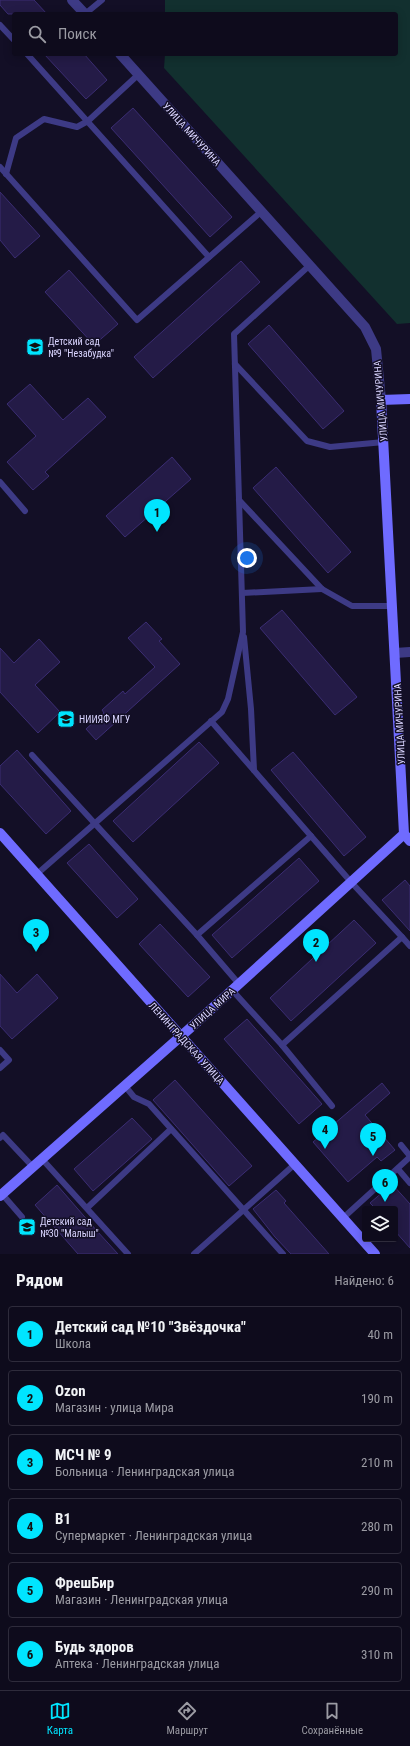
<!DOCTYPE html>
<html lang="ru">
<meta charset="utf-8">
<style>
body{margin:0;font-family:"Roboto Condensed",sans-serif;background:#1c1929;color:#f1f3f6}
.controls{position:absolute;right:12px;bottom:12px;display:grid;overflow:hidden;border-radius:4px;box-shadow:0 2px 10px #0003}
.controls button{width:36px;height:36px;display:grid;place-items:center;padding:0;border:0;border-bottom:1px solid #2e2b3b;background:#0e0b1c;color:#f1f3f6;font:20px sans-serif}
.you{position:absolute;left:247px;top:558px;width:14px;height:14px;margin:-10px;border:3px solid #fff;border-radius:50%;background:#1a73e8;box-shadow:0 0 0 6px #1a73e833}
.badge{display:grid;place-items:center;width:26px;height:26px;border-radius:50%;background:#00e5ff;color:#111;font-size:13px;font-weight:700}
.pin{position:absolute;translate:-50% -33px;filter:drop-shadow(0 1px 2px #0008)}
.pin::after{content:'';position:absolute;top:21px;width:14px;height:12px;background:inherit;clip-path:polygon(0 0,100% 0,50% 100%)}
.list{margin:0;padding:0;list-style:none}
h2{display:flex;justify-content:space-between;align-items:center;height:52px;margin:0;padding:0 16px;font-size:17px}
h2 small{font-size:13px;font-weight:400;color:#9b9ba3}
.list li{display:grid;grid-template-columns:26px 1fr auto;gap:12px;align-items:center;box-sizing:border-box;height:56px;margin:0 8px 8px;padding:0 8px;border:1px solid #2e2b3b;border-radius:4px}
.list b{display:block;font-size:15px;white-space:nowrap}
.list p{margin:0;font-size:13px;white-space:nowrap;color:#9b9ba3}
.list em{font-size:13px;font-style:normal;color:#9b9ba3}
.icon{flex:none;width:22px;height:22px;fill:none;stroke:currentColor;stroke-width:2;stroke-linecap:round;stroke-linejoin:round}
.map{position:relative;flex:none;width:410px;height:1254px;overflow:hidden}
.search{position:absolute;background:#0e0b1c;box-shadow:0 2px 10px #0003;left:12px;right:12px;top:12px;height:44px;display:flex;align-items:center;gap:10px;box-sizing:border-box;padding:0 14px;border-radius:4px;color:#9b9ba3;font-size:15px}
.sheet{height:436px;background:#0e0b1c}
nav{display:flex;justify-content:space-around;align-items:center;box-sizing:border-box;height:56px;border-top:1px solid #2e2b3b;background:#0e0b1c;font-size:11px;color:#9b9ba3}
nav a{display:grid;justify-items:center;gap:2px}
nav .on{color:#00e5ff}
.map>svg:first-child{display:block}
</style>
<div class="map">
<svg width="410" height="1254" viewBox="0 0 410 1254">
<rect width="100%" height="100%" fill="#130f26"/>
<polygon fill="#12302f" points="165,0 410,0 410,323 397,324 164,68 165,54 396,54 396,14 165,14"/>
<g fill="#241b47" stroke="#3b2d73">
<polygon points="0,0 34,0 47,14 8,14 0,5"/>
<polygon points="44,54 84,54 107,80 86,99"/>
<polygon points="133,108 232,217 210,237 111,128"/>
<polygon points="0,192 40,236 15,258 0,240"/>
<polygon points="241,261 260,282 153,378 134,357"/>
<polygon points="69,270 118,324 94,345 45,292"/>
<polygon points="269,325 344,411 323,429 248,344"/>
<polygon points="30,384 63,420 88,398 106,417 45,472 49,476 33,490 7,462 36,436 7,404"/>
<polygon points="172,457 191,479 125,537 106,516"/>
<polygon points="276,467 351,552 328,573 253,488"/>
<polygon points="282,610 357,697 335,715 260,628"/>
<polygon points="146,622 162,639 159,641 180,664 96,740 86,729 104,713 102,710 123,691 125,694 155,667 128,638"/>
<polygon points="39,639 60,662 35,685 60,712 38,733 0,692 0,648 14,663"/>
<polygon points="199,742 219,763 133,842 113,821"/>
<polygon points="17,750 71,811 46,834 0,784 0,766"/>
<polygon points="293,752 366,837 344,856 271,770"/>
<polygon points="89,844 138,899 117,918 67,863"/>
<polygon points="299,858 319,881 232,958 212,935"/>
<polygon points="405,880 410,886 410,931 382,900"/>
<polygon points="354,920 376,943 291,1021 270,998"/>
<polygon points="160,924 210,977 188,997 139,944"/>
<polygon points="0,974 17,993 37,974 58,998 12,1039 0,1026"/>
<polygon points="247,1019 322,1104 299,1124 224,1039"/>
<polygon points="175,1080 252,1166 229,1186 153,1100"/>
<polygon points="382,1083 390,1093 365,1115 395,1150 381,1161 377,1157 348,1182 313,1142"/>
<polygon points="132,1118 152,1139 93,1191 74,1169"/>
<polygon points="392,1184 410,1204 410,1248 395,1231 395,1209 376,1209 370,1203"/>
<polygon points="57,1185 97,1231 118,1254 78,1254 35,1205"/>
<polygon points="276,1190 286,1201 284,1203 329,1254 291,1254 275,1237 253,1209"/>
</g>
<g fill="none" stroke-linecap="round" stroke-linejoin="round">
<g stroke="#3d3a85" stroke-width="6">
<polyline points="85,14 102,0"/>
<polyline points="0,25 14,40"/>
<polyline points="27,54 209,257"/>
<polyline points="0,167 137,320 262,211"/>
<polyline points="6,174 16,138 44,119 77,127 88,121 139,74"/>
<polyline points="235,364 307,441 330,447 384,442"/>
<polyline points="0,482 25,511"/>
<polyline points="239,500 322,589 352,606 393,606"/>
<polyline points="242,593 322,589"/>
<polyline points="244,637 251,709 254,770"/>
<polyline points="211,721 351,882 402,937"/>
<polyline points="32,755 197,935 239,984"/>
<polyline points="37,874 222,712 228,699 243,632 234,334 310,265"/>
<polyline points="197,935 311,836"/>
<polyline points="232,990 282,1045 402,937 410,946"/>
<polyline points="282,1045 332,1106"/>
<polyline points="0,1050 9,1060 0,1068"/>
<polyline points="125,1086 134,1097 149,1104 283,1254"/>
<polyline points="0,1138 3,1135 33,1167"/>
<polyline points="401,1145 410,1156"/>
<polyline points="42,1159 128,1254"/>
<polyline points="398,1169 410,1183"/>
<polyline points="2,1194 22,1217"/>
<polyline points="87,1208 171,1129"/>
<polyline points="343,1218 410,1157"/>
<polyline points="194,1254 295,1164"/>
</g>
<g stroke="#3d3a85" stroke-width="10">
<polyline points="72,0 85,14"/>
<polyline points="120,54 365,327 376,349 381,400"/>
<polyline points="395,653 410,652"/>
</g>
<g stroke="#6f6bff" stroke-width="10">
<polyline points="410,399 381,400 404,834 410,841"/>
<polyline points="0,833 375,1254"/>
<polyline points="0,1196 197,1022 404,834"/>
</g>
</g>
<defs>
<symbol id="school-square" viewBox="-11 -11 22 22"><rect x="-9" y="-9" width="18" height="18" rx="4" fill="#00e5ff" stroke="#130f26"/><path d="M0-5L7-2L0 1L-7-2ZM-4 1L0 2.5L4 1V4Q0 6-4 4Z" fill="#111"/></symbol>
<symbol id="university-square" viewBox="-11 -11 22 22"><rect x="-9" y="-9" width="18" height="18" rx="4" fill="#00e5ff" stroke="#130f26"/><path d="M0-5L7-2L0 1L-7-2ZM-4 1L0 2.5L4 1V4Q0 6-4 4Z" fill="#111"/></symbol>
</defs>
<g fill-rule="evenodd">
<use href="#school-square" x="25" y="337" width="20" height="20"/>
<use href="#university-square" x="56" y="709" width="20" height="20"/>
<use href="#school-square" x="17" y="1217" width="20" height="20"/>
</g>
<g text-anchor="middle" stroke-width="3" stroke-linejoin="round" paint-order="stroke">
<g font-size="10" fill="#d9d4ff" stroke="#130f26">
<text transform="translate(192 134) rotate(48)" y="4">УЛИЦА МИЧУРИНА</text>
<text transform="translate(380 401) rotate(-95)" y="4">УЛИЦА МИЧУРИНА</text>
<text transform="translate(399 724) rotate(-93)" y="4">УЛИЦА МИЧУРИНА</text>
<text transform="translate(212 1008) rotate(-42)" y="4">УЛИЦА МИРА</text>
<text transform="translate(187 1043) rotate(48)" y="4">ЛЕНИНГРАДСКАЯ УЛИЦА</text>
</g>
<g font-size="10" fill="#d9d4ff" stroke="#130f26" text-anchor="start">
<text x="48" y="345">Детский сад<tspan x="48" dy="12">№9 "Незабудка"</tspan></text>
<text x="79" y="723">НИИЯФ МГУ</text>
<text x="40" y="1225">Детский сад<tspan x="40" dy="12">№30 "Малыш"</tspan></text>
</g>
</g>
</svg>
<div class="controls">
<button><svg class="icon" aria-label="layers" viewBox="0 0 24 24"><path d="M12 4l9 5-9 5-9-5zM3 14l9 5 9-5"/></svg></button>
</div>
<div class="you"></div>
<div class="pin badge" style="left:157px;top:532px">1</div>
<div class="pin badge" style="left:316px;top:962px">2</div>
<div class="pin badge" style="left:36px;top:952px">3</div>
<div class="pin badge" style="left:325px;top:1149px">4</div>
<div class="pin badge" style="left:373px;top:1156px">5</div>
<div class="pin badge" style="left:385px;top:1202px">6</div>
<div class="search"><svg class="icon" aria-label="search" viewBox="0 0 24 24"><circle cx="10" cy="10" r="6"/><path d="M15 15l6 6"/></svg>Поиск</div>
</div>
<section class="sheet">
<h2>Рядом<small>Найдено: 6</small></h2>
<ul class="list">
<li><span class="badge">1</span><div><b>Детский сад №10 &quot;Звёздочка&quot;</b><p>Школа</p></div><em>40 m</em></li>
<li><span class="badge">2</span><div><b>Ozon</b><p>Магазин · улица Мира</p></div><em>190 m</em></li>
<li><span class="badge">3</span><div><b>МСЧ № 9</b><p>Больница · Ленинградская улица</p></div><em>210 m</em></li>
<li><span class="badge">4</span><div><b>В1</b><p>Супермаркет · Ленинградская улица</p></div><em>280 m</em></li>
<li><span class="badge">5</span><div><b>ФрешБир</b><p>Магазин · Ленинградская улица</p></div><em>290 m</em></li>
<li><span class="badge">6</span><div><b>Будь здоров</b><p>Аптека · Ленинградская улица</p></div><em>310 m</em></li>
</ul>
</section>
<nav>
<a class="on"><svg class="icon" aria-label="map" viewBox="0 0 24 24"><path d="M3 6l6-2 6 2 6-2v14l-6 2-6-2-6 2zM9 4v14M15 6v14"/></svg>Карта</a>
<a><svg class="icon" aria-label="directions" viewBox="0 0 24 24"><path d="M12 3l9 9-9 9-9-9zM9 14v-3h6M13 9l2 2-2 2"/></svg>Маршрут</a>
<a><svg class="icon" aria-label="saved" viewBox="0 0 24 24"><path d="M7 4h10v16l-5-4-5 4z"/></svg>Сохранённые</a>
</nav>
